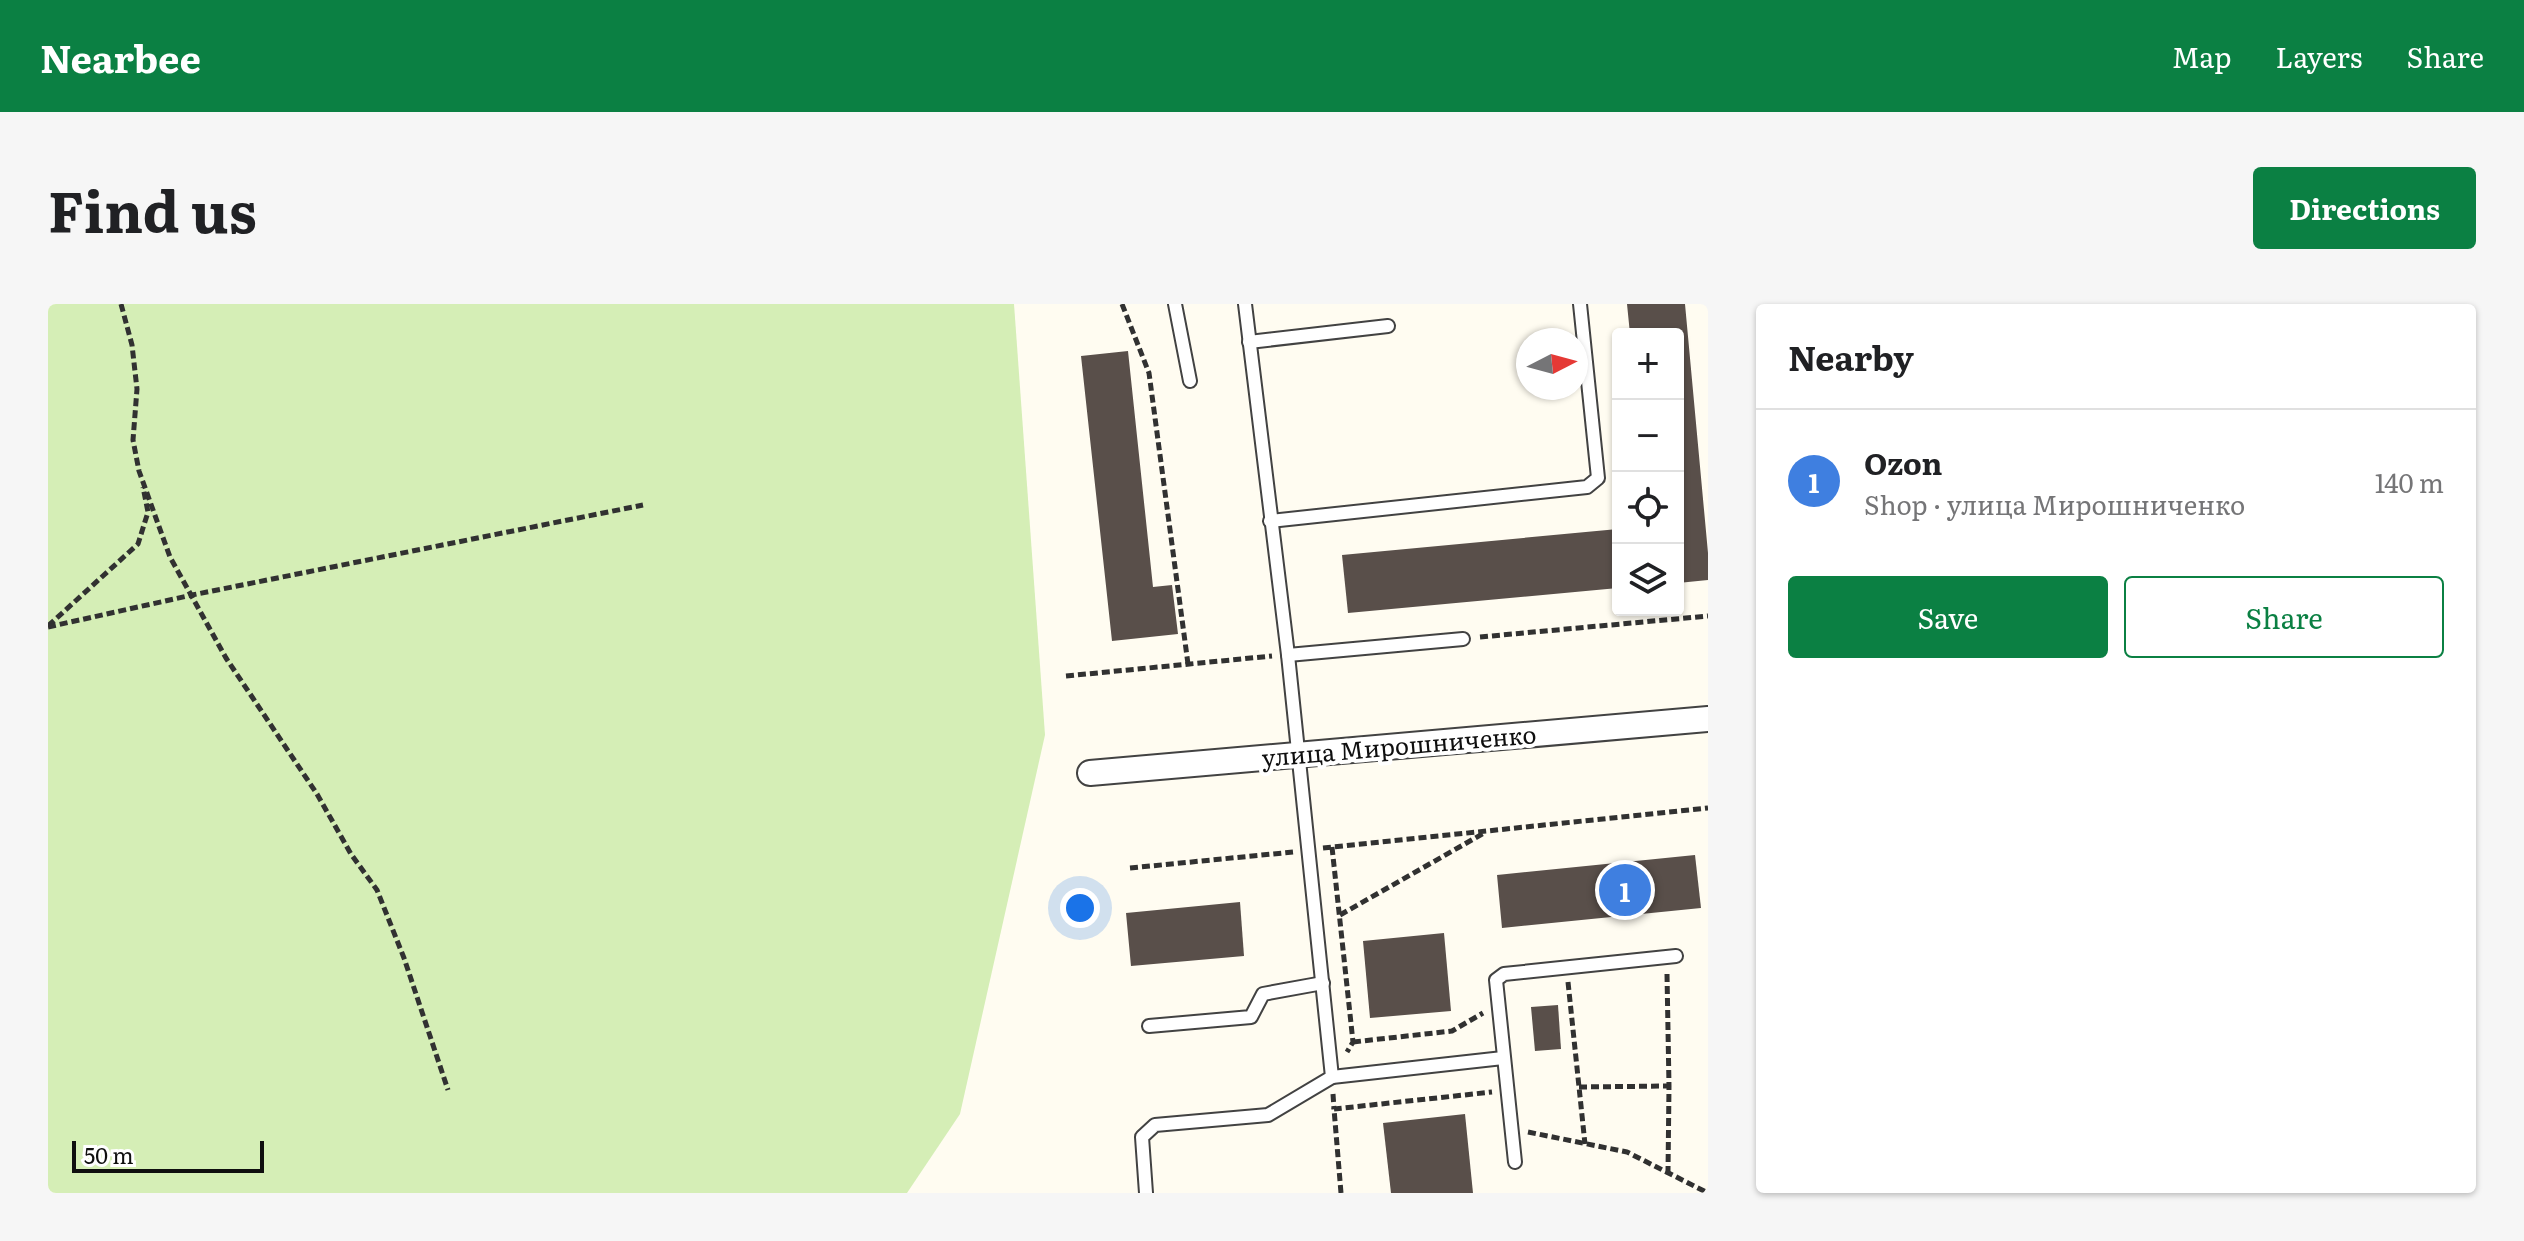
<!DOCTYPE html>
<meta charset="utf-8">
<style>
body{margin:0;font-family:Literata,serif;background:#f6f6f6;color:#202124}
.controls{position:absolute;right:24px;top:24px;display:grid;overflow:hidden;border-radius:8px;box-shadow:0 2px 6px #0004}
.controls button{width:72px;height:72px;display:grid;place-items:center;padding:0;border:0;border-bottom:2px solid #e0e0e0;background:#fff;color:#202124;font:40px sans-serif}
.compass{position:absolute;left:1468px;top:24px;width:72px;height:72px;border-radius:50%;background:#fff;box-shadow:0 2px 6px #0004;rotate:84deg}
.scale{position:absolute;left:24px;bottom:20px;width:192px;box-sizing:border-box;padding-left:8px;border:4px solid #0f0f0f;border-top:0;font-size:22px;line-height:28px;white-space:nowrap;color:#0f0f0f;-webkit-text-stroke:6px #fff;paint-order:stroke}
.you{position:absolute;left:1032px;top:604px;width:28px;height:28px;margin:-20px;border:6px solid #fff;border-radius:50%;background:#1a73e8;box-shadow:0 0 0 12px #1a73e833}
.badge{display:grid;place-items:center;width:52px;height:52px;border-radius:50%;background:#0b8043;color:#fff;font-size:26px;font-weight:700}
.pin{position:absolute;translate:-50% -50%;border:4px solid #fff;box-shadow:0 2px 8px #0006}
.list{margin:0;padding:0;list-style:none}
h2{display:flex;justify-content:space-between;align-items:center;height:104px;margin:0;padding:0 32px;font-size:34px}
h2 small{font-size:26px;font-weight:400;color:#757577}
.list li{display:grid;grid-template-columns:52px 1fr auto;gap:24px;align-items:center;box-sizing:border-box;height:144px;padding:0 32px;border-top:2px solid #e0e0e0}
.list b{display:block;font-size:30px;white-space:nowrap}
.list p{margin:0;font-size:26px;white-space:nowrap;color:#757577}
.list em{font-size:26px;font-style:normal;color:#757577}
.actions{display:flex;gap:16px;padding:24px 32px}
.actions a{flex:1;padding:18px 0;border:2px solid #0b8043;border-radius:8px;text-align:center;font-size:28px;color:#0b8043}
.actions .main{background:#0b8043;color:#fff}
.icon{flex:none;width:44px;height:44px;fill:none;stroke:currentColor;stroke-width:2;stroke-linecap:round;stroke-linejoin:round}
.map{position:relative;flex:none;width:1660px;height:889px;overflow:hidden;border-radius:8px}
header{display:flex;align-items:center;gap:48px;box-sizing:border-box;height:112px;padding:0 40px;background:#0b8043;color:#fff}
header strong{font-size:38px}
nav{display:flex;gap:44px;margin-inline-start:auto;font-size:28px}
.intro{display:flex;align-items:center;justify-content:space-between;box-sizing:border-box;height:192px;padding:0 48px}
h1{margin:0;font-size:56px}
.button{padding:20px 36px;border-radius:8px;background:#0b8043;color:#fff;font-size:28px;font-weight:700}
main{display:flex;gap:48px;padding:0 48px}
aside{flex:1;background:#fff;border-radius:8px;box-shadow:0 2px 6px #0004}
.map>svg:first-child{display:block}
</style>
<header>
<strong>Nearbee</strong>
<nav><a>Map</a><a>Layers</a><a>Share</a></nav>
</header>
<div class="intro"><h1>Find us</h1><a class="button">Directions</a></div>
<main>
<div class="map">
<svg width="1660" height="889" viewBox="0 0 1660 889">
<rect width="100%" height="100%" fill="#fffcf1"/>
<polygon fill="#d5eeb6" points="0,0 966,0 997,431 912,810 859,889 0,889"/>
<g fill="#594f4a">
<polygon points="1579,0 1637,0 1660,249 1660,276 1630,279 1630,30 1582,30"/>
<polygon points="1080,47 1105,283 1124,281 1130,330 1064,337 1033,52"/>
<polygon points="1570,225 1570,284 1300,309 1294,251"/>
<polygon points="1647,551 1653,604 1454,624 1449,571"/>
<polygon points="1192,598 1196,652 1083,662 1078,609"/>
<polygon points="1396,629 1403,707 1322,714 1315,637"/>
<polygon points="1510,701 1513,745 1487,747 1483,703"/>
<polygon points="1417,810 1425,889 1343,889 1335,819"/>
</g>
<g fill="none" stroke-linecap="round" stroke-linejoin="round">
<defs>
<g id="lane">
<polyline points="1127,0 1142,77"/>
<polyline points="1201,38 1340,22"/>
<polyline points="1222,217 1539,183 1550,174 1532,0"/>
<polyline points="1240,351 1415,335"/>
<polyline points="1101,722 1203,713 1215,690 1275,679"/>
<polyline points="1284,773 1455,754"/>
<polyline points="1467,858 1448,676 1456,670 1628,652"/>
<polyline points="1098,889 1094,833 1107,821 1220,811 1284,773 1240,351 1197,0"/>
</g>
<polyline id="street" points="1042,469 1660,415"/>
</defs>
<use href="#lane" stroke="#424242" stroke-width="16"/>
<use href="#street" stroke="#424242" stroke-width="28"/>
<g stroke="#313131" stroke-width="5" stroke-dasharray="8 4" stroke-linecap="butt">
<polyline points="73,0 84,41 89,85 85,136 91,167 122,253 178,354 269,490 303,550 329,586 356,654 400,786"/>
<polyline points="1074,0 1101,69 1140,360"/>
<polyline points="0,322 90,240 100,208 95,183"/>
<polyline points="0,323 144,291 595,201"/>
<polyline points="1432,333 1660,312"/>
<polyline points="1018,372 1224,352"/>
<polyline points="1284,543 1305,738 1299,748"/>
<polyline points="1275,544 1660,504"/>
<polyline points="1082,564 1245,548"/>
<polyline points="1292,611 1436,529"/>
<polyline points="1619,670 1621,782 1620,868"/>
<polyline points="1520,678 1537,840"/>
<polyline points="1305,738 1404,727 1435,709"/>
<polyline points="1531,783 1621,782"/>
<polyline points="1285,790 1286,805"/>
<polyline points="1480,828 1579,848 1660,889"/>
<polyline points="1293,889 1286,805 1444,788"/>
</g>
<use href="#lane" stroke="#fff" stroke-width="12"/>
<use href="#street" stroke="#fff" stroke-width="24"/>
</g>
<g text-anchor="middle" stroke-width="8" stroke-linejoin="round" paint-order="stroke">
<g font-size="24" fill="#0f0f0f" stroke="#fff">
<text transform="translate(1351 443) rotate(-5)" y="8">улица Мирошниченко</text>
</g>
</g>
</svg>
<div class="controls">
<button>+</button>
<button>−</button>
<button><svg class="icon" aria-label="locate" viewBox="0 0 24 24"><circle cx="12" cy="12" r="6"/><path d="M12 2v4M12 18v4M2 12h4M18 12h4"/></svg></button>
<button><svg class="icon" aria-label="layers" viewBox="0 0 24 24"><path d="M12 4l9 5-9 5-9-5zM3 14l9 5 9-5"/></svg></button>
</div>
<svg class="compass" viewBox="-18 -18 36 36"><path d="M0-13l5 13h-10z" fill="#e53935"/><path d="M0 13l5-13h-10z" fill="#757577"/></svg>
<div class="scale">50 m</div>
<div class="you"></div>
<div class="pin badge" style="left:1577px;top:586px;background:#3f7fe0">1</div>
</div>
<aside>
<h2>Nearby<small></small></h2>
<ul class="list">
<li><span class="badge" style="background:#3f7fe0">1</span><div><b>Ozon</b><p>Shop · улица Мирошниченко</p></div><em>140 m</em></li>
</ul>
<div class="actions"><a class="main">Save</a><a>Share</a></div>
</aside>
</main>
